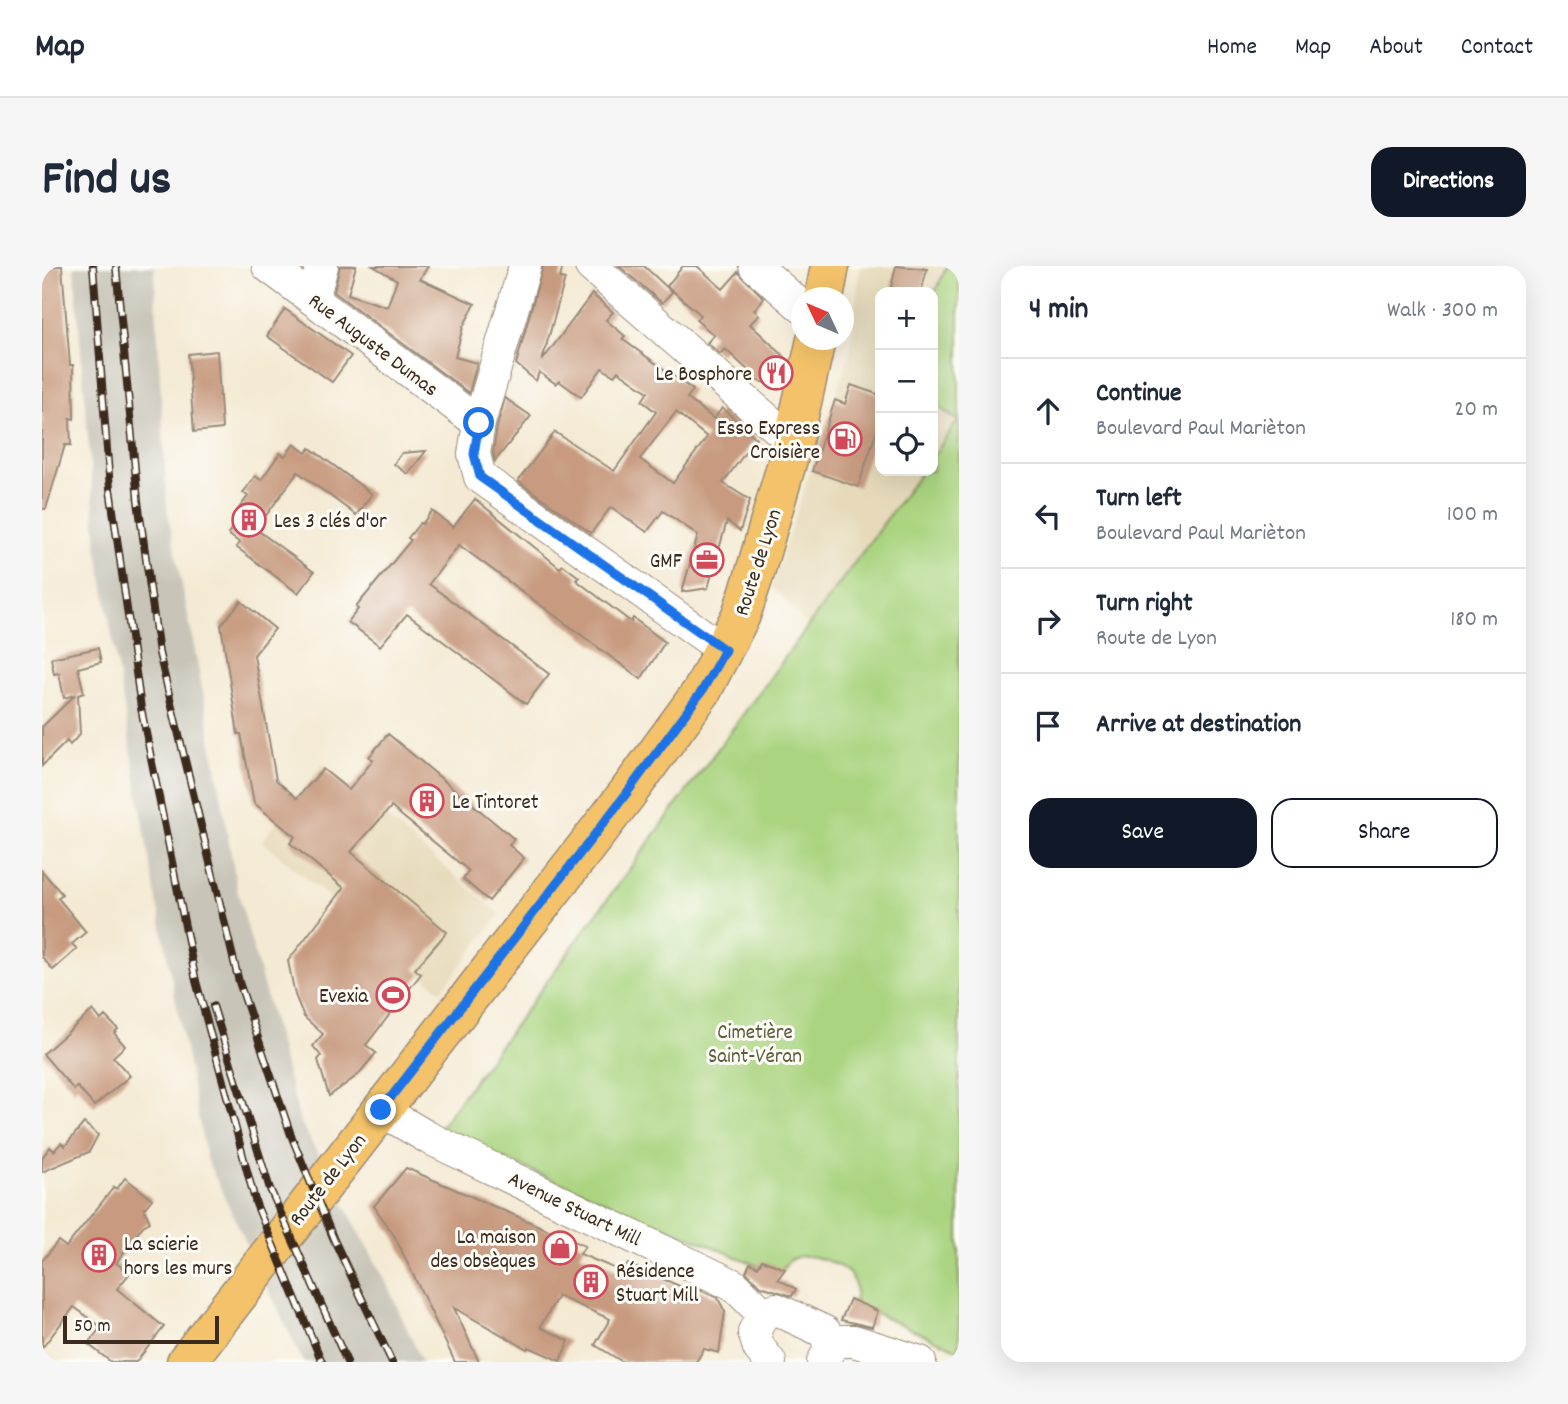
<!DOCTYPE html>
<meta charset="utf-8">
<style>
body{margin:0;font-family:Dekko,sans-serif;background:#f6f6f7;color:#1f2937}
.controls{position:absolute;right:21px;top:21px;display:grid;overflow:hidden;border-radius:14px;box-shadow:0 7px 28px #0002}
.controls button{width:63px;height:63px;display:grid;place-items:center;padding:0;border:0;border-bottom:2px solid #e0e1e3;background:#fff;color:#1f2937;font:35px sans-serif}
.compass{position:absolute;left:749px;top:21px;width:63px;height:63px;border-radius:50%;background:#fff;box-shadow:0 7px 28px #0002;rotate:314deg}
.scale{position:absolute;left:21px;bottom:18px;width:156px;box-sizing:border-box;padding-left:7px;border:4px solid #3b2a1e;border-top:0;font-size:19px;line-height:24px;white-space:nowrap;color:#3b2a1e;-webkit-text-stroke:5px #fdfcf7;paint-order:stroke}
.stop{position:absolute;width:21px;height:21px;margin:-16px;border:5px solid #1a73e8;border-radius:50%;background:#fff}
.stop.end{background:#1a73e8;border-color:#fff;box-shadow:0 2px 7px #0008}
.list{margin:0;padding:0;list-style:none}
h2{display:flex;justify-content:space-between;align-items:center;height:91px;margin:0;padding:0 28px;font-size:30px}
h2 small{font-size:23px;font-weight:400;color:#747a83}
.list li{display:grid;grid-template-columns:46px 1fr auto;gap:21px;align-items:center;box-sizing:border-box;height:105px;padding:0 28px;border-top:2px solid #e0e1e3}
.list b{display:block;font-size:26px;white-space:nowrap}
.list p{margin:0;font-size:23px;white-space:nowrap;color:#747a83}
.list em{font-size:23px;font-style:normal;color:#747a83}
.actions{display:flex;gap:14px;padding:21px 28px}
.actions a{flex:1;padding:16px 0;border:2px solid #111827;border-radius:21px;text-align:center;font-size:24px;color:#111827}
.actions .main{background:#111827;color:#fff}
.icon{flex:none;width:38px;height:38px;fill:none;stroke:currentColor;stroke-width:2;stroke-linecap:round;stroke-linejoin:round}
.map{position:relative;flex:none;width:917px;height:1096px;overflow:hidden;border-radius:21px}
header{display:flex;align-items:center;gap:42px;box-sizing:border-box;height:98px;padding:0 35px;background:#fff;border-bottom:2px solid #e0e1e3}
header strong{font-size:33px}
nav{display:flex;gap:38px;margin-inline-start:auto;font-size:24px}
.intro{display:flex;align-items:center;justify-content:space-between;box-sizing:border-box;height:168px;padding:0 42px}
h1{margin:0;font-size:49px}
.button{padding:18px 32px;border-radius:21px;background:#111827;color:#fff;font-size:24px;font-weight:700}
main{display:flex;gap:42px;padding:0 42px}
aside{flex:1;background:#fff;border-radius:21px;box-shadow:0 7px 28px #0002}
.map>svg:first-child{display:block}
</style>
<header>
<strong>Map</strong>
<nav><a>Home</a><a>Map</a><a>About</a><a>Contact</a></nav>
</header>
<div class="intro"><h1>Find us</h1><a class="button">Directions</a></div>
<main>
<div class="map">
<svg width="917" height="1096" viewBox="0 0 917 1096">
<rect width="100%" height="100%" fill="#fdfcf7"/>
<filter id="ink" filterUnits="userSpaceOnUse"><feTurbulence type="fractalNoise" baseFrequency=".0143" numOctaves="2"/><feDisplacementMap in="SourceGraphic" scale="14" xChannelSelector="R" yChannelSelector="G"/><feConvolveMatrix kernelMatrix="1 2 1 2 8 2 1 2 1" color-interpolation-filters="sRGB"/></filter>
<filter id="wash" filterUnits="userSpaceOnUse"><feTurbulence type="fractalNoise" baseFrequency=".00686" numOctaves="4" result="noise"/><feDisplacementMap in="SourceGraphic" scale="28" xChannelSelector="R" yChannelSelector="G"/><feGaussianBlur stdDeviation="1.57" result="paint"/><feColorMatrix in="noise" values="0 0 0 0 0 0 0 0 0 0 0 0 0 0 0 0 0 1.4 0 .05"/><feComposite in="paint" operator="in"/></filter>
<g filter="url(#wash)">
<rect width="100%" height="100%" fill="#f4ead4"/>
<g fill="#e6daba">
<polygon points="818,0 903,0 891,30 891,26 838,26 838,205 880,205 766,360 730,321 809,82"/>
<polygon points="891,137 916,155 891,190"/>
<polygon points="281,498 458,648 399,725 220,575"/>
</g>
<polygon fill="#c8c4b8" points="32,0 112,0 125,243 162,431 195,623 258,855 343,1014 380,1096 261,1096 164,892 111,615 55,280"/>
<path fill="#aad480" stroke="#727f4f" stroke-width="2" d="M905 0H917V1084L812 1038C814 1028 815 1019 809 1010 800 998 767 985 752 992 745 995 741 1002 738 1009L395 865 880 205H891V190L916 155 891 137V31Z"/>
<g id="blocks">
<g fill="#c89b80" fill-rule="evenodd">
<polygon points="0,0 20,0 28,99 31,99 32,153 28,152 29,179 23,179 4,243 0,243"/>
<polygon points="298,0 314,0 306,28 345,41 355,14 331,0 386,0 378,13 433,38 421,61 413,91 435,97 427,127 292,26"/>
<path d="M501 0H521L518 12 523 13 500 95 550 28 571 46 564 54 583 70 580 73 651 124 645 132 672 153 680 142 714 172 681 217 708 234 698 265 685 255 666 322 640 326 656 269 621 245 605 266 569 241 549 267 476 215 513 166 572 205 614 146 600 135 606 126 576 105 572 110 560 102 539 131 517 115 514 118 497 106 494 115 474 98ZM634 146 665 171 631 217 598 193Z"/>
<polygon points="577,0 602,0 630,26 620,37"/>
<polygon points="641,0 655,0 681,23 696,6 722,32 712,44 717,49 708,58 744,92 738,121 706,112 708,106 683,83 678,88 665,77 672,69 654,54 659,49 625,20"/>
<polygon points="854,0 885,3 879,26 848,26"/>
<polygon points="243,43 309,90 290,116 225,70"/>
<polygon points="175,85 180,163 152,166 146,88"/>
<polygon points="809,119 838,129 838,155 816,221 770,205 793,134 803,138"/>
<polygon points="463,132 489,150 453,195 451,187 455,161"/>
<polygon points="252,178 264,187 268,182 330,228 314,249 256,206 214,263 272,306 256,327 194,281 198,277 186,268 194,255 190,252 206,230 201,227 213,210 219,214 238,187 243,190"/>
<polygon points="384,185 366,208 352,198 360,187"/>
<polygon points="433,233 518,302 521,299 537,311 534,314 589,356 591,352 623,376 599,413 417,279 387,318 507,408 484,438 365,348 338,380 306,356 316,343 314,341 369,274 366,272 378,257 380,258 390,245 411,261"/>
<polygon points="199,335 233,363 212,389 234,514 255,532 281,503 307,524 331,494 327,491 346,468 472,573 467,579 482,592 447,635 421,613 427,605 349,541 309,586 405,666 373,703 379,708 324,779 334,787 316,809 287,830 276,794 279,790 271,780 281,768 262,751 253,729 246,695 302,622 248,577 253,571 212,537 199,468 196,468 179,359"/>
<polygon points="56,382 59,396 36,402 42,427 36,429 38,468 28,479 25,475 0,500 0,461 33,429 22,432 17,407 12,408 9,392"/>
<polygon points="0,605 20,628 16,632 44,666 30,678 35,683 11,704 0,691"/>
<polygon points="51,744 59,754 63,750 76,763 72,767 83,780 71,791 88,810 52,840 35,820 32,824 1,788"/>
<polygon points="42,857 56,869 47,886 0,906 0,892 8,881 12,885 19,877 23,880"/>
<polygon points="364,902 543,980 538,988 581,1006 586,998 654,1027 658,1024 676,1032 683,1046 677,1087 662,1083 654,1096 581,1096 553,1079 568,1053 516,1030 498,1061 527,1075 518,1095 487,1081 485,1083 412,1042 437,1096 413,1096 353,971 332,940"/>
<polygon points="83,912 110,933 102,943 108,956 101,960 74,997 88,1007 75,1023 122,1061 94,1096 69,1096 46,1078 59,1061 32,1041 0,1082 0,995 16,975 24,981 72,921 75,923"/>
<polygon points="720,994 743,1003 736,1013 754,1023 750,1030 719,1020 704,1006 708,997 716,1001"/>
<polygon points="808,1033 836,1045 830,1061 799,1054"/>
</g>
</g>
</g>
<g filter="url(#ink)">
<use href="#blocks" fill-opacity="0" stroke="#988a79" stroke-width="2"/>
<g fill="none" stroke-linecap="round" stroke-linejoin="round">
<defs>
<g id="minor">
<polyline points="226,0 437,157"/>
<polyline points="483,0 437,157 432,188 438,211 683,385"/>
<polyline points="549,0 751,176"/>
<polyline points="713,0 760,41"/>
<polyline points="271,33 280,0"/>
<polyline points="339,844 385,871 693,1020 721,1048"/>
<polyline points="787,1075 812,1075 878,1096"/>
<polyline points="728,1096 717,1082 712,1066 721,1048 734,1043 783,1066 788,1082 781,1096"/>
</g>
<g id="major">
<polyline points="782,32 788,0"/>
<polyline points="144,1096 585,528 660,425 699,349 712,310 751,176 774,74"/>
</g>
</defs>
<use href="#minor" stroke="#988a79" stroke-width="34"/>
<use href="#major" stroke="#988a79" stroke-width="41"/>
<use href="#minor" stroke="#fff" stroke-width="32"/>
<use href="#major" stroke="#f3c26a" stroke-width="38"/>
<defs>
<g id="rail">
<polyline points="51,0 68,223 99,442 154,715 214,938 280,1096"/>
<polyline points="74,0 96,235 117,387 197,716 249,869 292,974 350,1096"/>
<polyline points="171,740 228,923 305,1096"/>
</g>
</defs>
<use href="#rail" stroke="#3b2a1e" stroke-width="8"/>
<use href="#rail" stroke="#fdfcf7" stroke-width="5" stroke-dasharray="16" stroke-linecap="butt"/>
</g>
</g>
<g fill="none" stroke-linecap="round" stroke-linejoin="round" filter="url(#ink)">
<polyline stroke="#1a73e8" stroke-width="9" points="339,844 584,528 660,425 683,384 438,211 432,188 437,157"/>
</g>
<defs>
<symbol id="restaurant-ring" viewBox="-11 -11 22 22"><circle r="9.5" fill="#fdfcf7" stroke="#d1495b" stroke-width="1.5"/><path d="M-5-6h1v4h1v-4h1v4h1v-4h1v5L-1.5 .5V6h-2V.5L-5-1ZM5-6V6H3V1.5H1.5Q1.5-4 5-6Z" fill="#d1495b"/></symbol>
<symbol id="fuel-ring" viewBox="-11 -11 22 22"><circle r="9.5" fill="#fdfcf7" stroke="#d1495b" stroke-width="1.5"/><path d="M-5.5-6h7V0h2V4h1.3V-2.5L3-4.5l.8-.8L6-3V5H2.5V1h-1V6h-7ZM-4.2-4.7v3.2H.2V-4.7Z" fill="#d1495b"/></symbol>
<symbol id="building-ring" viewBox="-11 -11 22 22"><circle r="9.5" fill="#fdfcf7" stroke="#d1495b" stroke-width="1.5"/><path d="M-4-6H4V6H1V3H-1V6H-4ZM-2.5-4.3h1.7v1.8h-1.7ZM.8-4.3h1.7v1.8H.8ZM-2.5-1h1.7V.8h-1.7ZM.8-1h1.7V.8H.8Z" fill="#d1495b"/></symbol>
<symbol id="office-ring" viewBox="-11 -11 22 22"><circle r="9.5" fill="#fdfcf7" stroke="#d1495b" stroke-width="1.5"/><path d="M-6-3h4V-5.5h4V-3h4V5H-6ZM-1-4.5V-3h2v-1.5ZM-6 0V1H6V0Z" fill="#d1495b"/></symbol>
<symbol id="stadium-ring" viewBox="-11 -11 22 22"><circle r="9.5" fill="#fdfcf7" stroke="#d1495b" stroke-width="1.5"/><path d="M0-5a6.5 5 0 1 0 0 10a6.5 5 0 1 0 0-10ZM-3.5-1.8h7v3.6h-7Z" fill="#d1495b"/></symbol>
<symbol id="shop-ring" viewBox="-11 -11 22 22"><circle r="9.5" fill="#fdfcf7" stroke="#d1495b" stroke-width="1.5"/><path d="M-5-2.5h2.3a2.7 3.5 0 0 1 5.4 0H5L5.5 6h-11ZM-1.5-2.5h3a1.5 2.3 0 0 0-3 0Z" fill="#d1495b"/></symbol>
</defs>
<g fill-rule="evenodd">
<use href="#restaurant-ring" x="715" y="88" width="38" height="38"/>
<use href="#fuel-ring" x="784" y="154" width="38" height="38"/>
<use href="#building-ring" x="188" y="235" width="38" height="38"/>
<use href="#office-ring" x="646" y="275" width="38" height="38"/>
<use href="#building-ring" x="366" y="516" width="38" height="38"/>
<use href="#stadium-ring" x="332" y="710" width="38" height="38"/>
<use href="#shop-ring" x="499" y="963" width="38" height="38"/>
<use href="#building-ring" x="38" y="970" width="38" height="38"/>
<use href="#building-ring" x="530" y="997" width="38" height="38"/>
</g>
<g text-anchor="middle" stroke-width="6" stroke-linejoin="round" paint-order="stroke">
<g font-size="21" fill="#3b2a1e" stroke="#fdfcf7">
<text transform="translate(332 78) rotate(37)" y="7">Rue Auguste Dumas</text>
<text transform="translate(715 296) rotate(-72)" y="7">Route de Lyon</text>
<text transform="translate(285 913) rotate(-52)" y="7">Route de Lyon</text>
<text transform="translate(533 942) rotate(26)" y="7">Avenue Stuart Mill</text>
</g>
<g font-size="21" fill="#3b2a1e" stroke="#fdfcf7" text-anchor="end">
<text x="710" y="114">Le Bosphore</text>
<text x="778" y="168">Esso Express<tspan x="778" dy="24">Croisière</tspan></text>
<text x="232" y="261" text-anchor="start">Les 3 clés d'or</text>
<text x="640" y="301">GMF</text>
<text x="410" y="542" text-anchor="start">Le Tintoret</text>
<text x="326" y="736">Evexia</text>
<text x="494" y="977">La maison<tspan x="494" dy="24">des obsèques</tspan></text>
<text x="82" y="984" text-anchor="start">La scierie<tspan x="82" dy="24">hors les murs</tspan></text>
<text x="574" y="1011" text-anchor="start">Résidence<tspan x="574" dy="24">Stuart Mill</tspan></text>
</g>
<g font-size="21" fill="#5c5d3b" stroke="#fdfcf7">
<text x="713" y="772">Cimetière<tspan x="713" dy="24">Saint-Véran</tspan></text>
</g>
</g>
</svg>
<div class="controls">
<button>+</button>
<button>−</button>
<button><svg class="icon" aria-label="locate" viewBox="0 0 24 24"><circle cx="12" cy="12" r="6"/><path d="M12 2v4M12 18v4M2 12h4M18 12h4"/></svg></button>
</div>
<svg class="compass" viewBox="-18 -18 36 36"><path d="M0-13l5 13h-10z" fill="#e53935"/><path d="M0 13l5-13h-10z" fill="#747a83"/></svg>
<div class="scale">50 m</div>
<div class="stop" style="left:437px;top:157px"></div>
<div class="stop end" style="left:339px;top:844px"></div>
</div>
<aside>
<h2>4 min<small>Walk · 300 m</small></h2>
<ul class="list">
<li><svg class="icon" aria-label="ahead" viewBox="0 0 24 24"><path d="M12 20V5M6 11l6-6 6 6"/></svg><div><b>Continue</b><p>Boulevard Paul Marièton</p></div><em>20 m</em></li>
<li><svg class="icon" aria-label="left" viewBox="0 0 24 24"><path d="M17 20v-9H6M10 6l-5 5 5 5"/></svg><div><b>Turn left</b><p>Boulevard Paul Marièton</p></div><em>100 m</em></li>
<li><svg class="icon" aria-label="right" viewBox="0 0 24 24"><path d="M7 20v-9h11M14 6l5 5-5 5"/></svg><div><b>Turn right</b><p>Route de Lyon</p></div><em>180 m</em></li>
<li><svg class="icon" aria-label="arrive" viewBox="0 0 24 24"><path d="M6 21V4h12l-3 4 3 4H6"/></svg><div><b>Arrive at destination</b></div></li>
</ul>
<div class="actions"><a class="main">Save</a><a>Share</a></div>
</aside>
</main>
